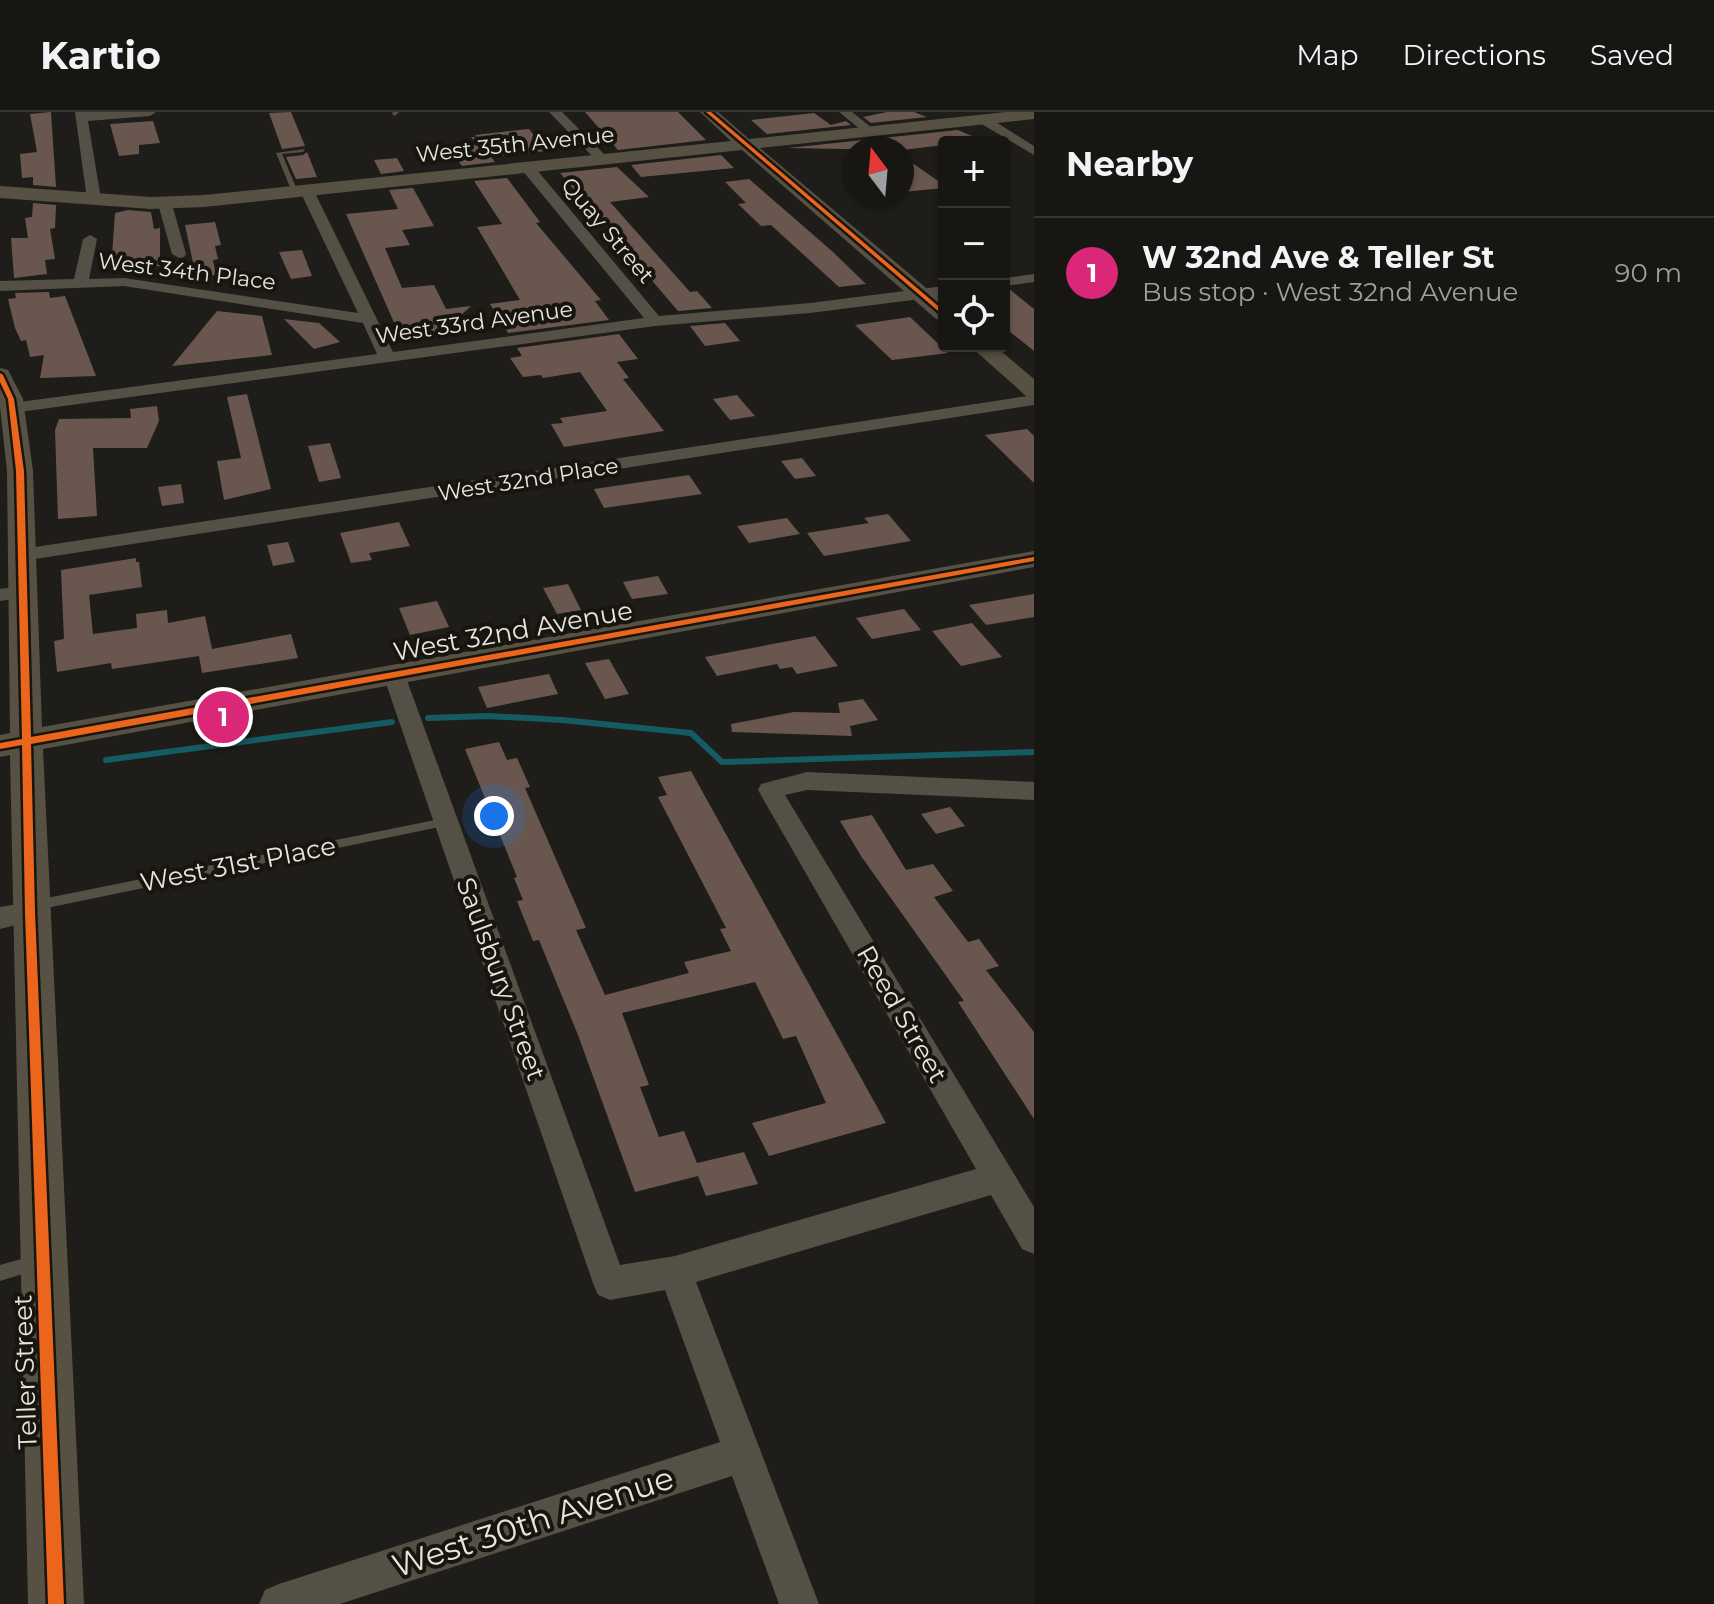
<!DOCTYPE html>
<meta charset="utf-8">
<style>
body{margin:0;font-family:Montserrat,sans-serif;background:#242321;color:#f1f3f6}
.controls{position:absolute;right:24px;top:24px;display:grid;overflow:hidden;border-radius:8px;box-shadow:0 2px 6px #0004}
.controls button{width:72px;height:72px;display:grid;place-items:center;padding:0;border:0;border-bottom:2px solid #363533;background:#171613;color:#f1f3f6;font:40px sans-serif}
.compass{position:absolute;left:842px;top:24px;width:72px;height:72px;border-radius:50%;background:#171613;box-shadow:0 2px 6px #0004;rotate:344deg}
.you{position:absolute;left:494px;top:704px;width:28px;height:28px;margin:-20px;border:6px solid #fff;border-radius:50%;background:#1a73e8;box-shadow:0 0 0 12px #1a73e833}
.badge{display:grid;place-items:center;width:52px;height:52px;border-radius:50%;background:#db2777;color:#fff;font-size:26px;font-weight:700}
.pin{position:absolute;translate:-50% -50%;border:4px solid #fff;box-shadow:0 2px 8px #0006}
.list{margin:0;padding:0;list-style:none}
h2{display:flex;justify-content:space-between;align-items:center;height:104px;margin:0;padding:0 32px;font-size:34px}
h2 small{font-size:26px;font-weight:400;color:#9e9fa0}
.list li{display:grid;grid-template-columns:52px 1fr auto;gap:24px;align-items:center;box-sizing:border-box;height:112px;padding:0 32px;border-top:2px solid #363533}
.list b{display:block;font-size:30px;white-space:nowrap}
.list p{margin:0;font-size:26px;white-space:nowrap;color:#9e9fa0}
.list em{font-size:26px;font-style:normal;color:#9e9fa0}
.icon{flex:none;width:44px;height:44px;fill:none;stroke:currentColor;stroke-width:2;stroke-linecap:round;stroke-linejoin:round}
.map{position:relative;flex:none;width:1034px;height:1492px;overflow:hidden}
header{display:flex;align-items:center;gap:48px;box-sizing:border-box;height:112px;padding:0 40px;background:#171613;border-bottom:2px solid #363533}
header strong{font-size:38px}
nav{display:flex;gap:44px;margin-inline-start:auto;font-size:28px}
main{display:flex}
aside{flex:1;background:#171613}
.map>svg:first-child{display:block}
</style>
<header>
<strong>Kartio</strong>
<nav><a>Map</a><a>Directions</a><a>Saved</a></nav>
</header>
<main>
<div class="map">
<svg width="1034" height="1492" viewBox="0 0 1034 1492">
<rect width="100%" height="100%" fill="#1f1d19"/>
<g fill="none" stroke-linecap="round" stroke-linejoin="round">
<g stroke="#145b63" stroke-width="6">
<polyline points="428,606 488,604 562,608 691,621 722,650 1034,640"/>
<polyline points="106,648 392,610"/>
</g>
</g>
<g fill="#69574f">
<polygon points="51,0 56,75 33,73 33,65 22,66 20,42 37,40 30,2"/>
<polygon points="291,0 305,34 282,37 269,1"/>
<polygon points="585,0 678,0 706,28 618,38"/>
<polygon points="887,0 914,0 927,5 871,11 863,5"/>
<polygon points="814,1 831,13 846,9 851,13 767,22 751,8"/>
<polygon points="153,9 160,31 139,33 139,42 119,44 110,12"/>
<polygon points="529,17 546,39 491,45 495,50 462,54 448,35 477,32 471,25 477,25 475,23"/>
<polygon points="958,18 986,30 944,30 944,33 902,38 788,36"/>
<polygon points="307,40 317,65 296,67 286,45 303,43"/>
<polygon points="721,43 734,56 641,65 631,53"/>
<polygon points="902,44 944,73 944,76 902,80"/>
<polygon points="397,46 404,59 381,62 374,48"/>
<polygon points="617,55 649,85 610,90 690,180 697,179 712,196 678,199 560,61"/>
<polygon points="507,66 540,110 536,111 601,188 595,189 609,208 508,221 490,192 520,188 477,115 502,112 474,69"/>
<polygon points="749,67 833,140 866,172 839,175 771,113 761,114 738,92 746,91 725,70"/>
<polygon points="413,76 434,114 402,118 410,133 385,136 402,176 434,173 446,197 471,194 437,225 396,215 346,102 398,97 389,78"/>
<polygon points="33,91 56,93 55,116 50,117 55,147 45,148 47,162 14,166 11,126 28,126 25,106 32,105"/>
<polygon points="128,98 151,100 154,117 160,116 160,154 111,158 115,101"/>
<polygon points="215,110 221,133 215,134 218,147 213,148 216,163 196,165 185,113"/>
<polygon points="302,138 312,164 291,167 279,140"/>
<polygon points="1008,176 1034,197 1034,239 1004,215 1004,177"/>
<polygon points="49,180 50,186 65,184 96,264 40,266 44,243 30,245 26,228 21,229 15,216 8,187 16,186 15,181"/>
<polygon points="217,199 262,204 272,243 172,254"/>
<polygon points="910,205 948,241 892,248 855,213"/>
<polygon points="284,207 319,211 340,230 314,237"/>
<polygon points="725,211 740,229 705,234 690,214"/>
<polygon points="619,222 638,247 617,250 629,266 623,267 664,319 564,335 551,312 563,311 560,306 607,299 580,260 543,266 541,263 523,265 510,246 522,244 517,236"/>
<polygon points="247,282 271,377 224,388 217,349 241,346 227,285"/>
<polygon points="737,283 741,288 755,304 730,308 713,287"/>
<polygon points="157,294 159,309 147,336 93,336 97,404 58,407 55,318 59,307 131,306 130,297"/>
<polygon points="1027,317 1034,324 1034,371 985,323"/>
<polygon points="330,331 341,366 319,370 308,334"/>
<polygon points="802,346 806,351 816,364 795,367 781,349"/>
<polygon points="689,363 702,382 604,396 594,377"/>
<polygon points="181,372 184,391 162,394 158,375"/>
<polygon points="888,402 911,429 824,444 807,421 869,411 864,406"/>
<polygon points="787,406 800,422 749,431 737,414"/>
<polygon points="399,410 410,434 369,441 372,448 351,451 340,421"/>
<polygon points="288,430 295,450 273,454 267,433"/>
<polygon points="136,446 136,450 139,450 142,475 89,483 93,522 137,516 136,502 167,498 168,511 205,504 212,537 291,522 298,546 202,561 199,544 112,557 111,551 57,560 54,529 64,527 61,458"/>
<polygon points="658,464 668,482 632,487 623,470"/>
<polygon points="568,472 581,498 557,502 543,476"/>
<polygon points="1034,482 1034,505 986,513 969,493"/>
<polygon points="437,489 449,515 410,523 399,496"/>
<polygon points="904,497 921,518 872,527 856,506"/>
<polygon points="972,511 1002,545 961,554 932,519"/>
<polygon points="815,524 838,554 797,562 792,555 780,557 777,552 717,564 705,545"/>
<polygon points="609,547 629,582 605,587 585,551"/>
<polygon points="549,562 558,582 487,596 478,575"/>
<polygon points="863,587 878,608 850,614 852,624 732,620 731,612 794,600 840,601 838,591"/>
<polygon points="499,630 507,648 517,646 530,675 525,676 586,816 576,818 605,883 689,861 684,850 731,839 720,817 726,816 658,685 667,683 658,665 691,659 886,1011 769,1044 752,1011 826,991 796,924 783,927 755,870 622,901 649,973 640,975 659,1025 684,1019 697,1051 744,1040 758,1072 706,1084 698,1064 635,1080 578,923 539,828 533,829 517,789 523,788 514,766 517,765 465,637"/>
<polygon points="950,695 965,714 936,722 921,702"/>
<polygon points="872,703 906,758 933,752 953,779 934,785 968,830 979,827 999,854 986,858 1034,920 1034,1007 958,890 964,889 861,744 840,709"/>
</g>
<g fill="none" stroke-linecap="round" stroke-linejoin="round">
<g fill="#555045" fill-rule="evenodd">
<polygon points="393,0 399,0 395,4 392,2"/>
<polygon points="305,37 303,40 282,42 298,80 295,82 292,80 276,41"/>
<polygon points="445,706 451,710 449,713 37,798 33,796 31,793 33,790 37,788"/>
<polygon points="36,1143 42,1146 44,1151 42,1156 0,1169 0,1153"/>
</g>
<g fill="#555045" fill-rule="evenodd">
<polygon points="75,0 156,0 150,4 88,9 101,87 94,91 87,87"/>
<polygon points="549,0 562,0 606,44 606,50 598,50"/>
<polygon points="839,0 852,0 876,19 866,22"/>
<polygon points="980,5 988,5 1034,34 1034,43 980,11"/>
<polygon points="527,51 532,52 659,204 810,191 944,174 944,184 810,201 655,214 12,301 3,296 12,291 377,242 363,211 124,174 0,179 0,169 74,167 83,127 90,123 97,127 89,167 124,166 358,201 300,79 307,75 314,79 393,240 644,206 522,58 522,52"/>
<polygon points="160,89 172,92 186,142 184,145 179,146 172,142 158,92"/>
<polygon points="1034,162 1034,170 1004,174 1004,166"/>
<polygon points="1034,283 1034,293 22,449 12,443 22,437"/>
<polygon points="24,474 34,480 31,484 0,489 0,477"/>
<polygon points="394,556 402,558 405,563 620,1153 675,1144 976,1057 758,678 761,672 807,660 1034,670 1034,688 807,678 785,683 1034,1095 1034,1142 1022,1137 991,1083 696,1170 819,1492 779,1492 732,1364 340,1492 259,1492 265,1478 279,1472 720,1330 665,1178 610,1188 598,1183 593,1171 383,563 386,558"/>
<polygon points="30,790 40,793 44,800 40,807 0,817 0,795"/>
</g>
<g fill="#575143" fill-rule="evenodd">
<polygon points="700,0 718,0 749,27 1006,0 1034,0 1034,7 760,36 944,191 944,208 936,207 742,38 204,95 151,97 0,86 0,74 151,85 204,83 731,29"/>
<polygon points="970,234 995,234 1034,267 1034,286 1026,284"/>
<polygon points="0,256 8,258 23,287 33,359 42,615 1034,439 1034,455 43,637 84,1492 28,1492 10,643 0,645 0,623 10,621 7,359 0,295"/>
</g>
<defs>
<g id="cycleway">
<polygon points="706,0 711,0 944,199 944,204"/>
<polygon points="0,261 3,263 14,287 24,359 31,625 1034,445 1034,449 31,632 35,800 64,1492 48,1492 25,800 22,633 0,637 0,631 22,627 16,359 8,287 0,270"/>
</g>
</defs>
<use href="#cycleway" stroke="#18150e" stroke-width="5"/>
<use href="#cycleway" fill="#eb651d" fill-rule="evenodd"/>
</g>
<g text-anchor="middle" stroke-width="8" stroke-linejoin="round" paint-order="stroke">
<g font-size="22" fill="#e7e5e0" stroke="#18150e">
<text transform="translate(515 32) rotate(-6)" y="8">West 35th Avenue</text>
<text transform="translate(608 118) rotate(50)" y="8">Quay Street</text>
<text transform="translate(187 159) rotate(7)" y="8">West 34th Place</text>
<text transform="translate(474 210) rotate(-8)" y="8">West 33rd Avenue</text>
<text transform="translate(528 367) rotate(-9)" y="8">West 32nd Place</text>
</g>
<g font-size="26" fill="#e7e5e0" stroke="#18150e">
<text transform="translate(513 519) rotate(-10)" y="9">West 32nd Avenue</text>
<text transform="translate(238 752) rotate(-11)" y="9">West 31st Place</text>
<text transform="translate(501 867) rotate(70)" y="9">Saulsbury Street</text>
<text transform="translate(902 902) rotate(60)" y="9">Reed Street</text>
<text transform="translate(25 1260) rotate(-92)" y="9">Teller Street</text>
</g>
<g font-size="32" fill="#e7e5e0" stroke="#18150e">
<text transform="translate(533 1410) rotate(-18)" y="11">West 30th Avenue</text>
</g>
</g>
</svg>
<div class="controls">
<button>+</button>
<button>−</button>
<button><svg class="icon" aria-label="locate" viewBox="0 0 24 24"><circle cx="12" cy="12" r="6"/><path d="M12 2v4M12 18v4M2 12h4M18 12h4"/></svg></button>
</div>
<svg class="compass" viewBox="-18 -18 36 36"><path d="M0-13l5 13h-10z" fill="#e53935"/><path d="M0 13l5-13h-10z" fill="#9e9fa0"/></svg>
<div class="you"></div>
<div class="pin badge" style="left:223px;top:605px">1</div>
</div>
<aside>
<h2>Nearby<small></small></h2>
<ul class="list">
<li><span class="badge">1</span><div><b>W 32nd Ave &amp; Teller St</b><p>Bus stop · West 32nd Avenue</p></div><em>90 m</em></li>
</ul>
</aside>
</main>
